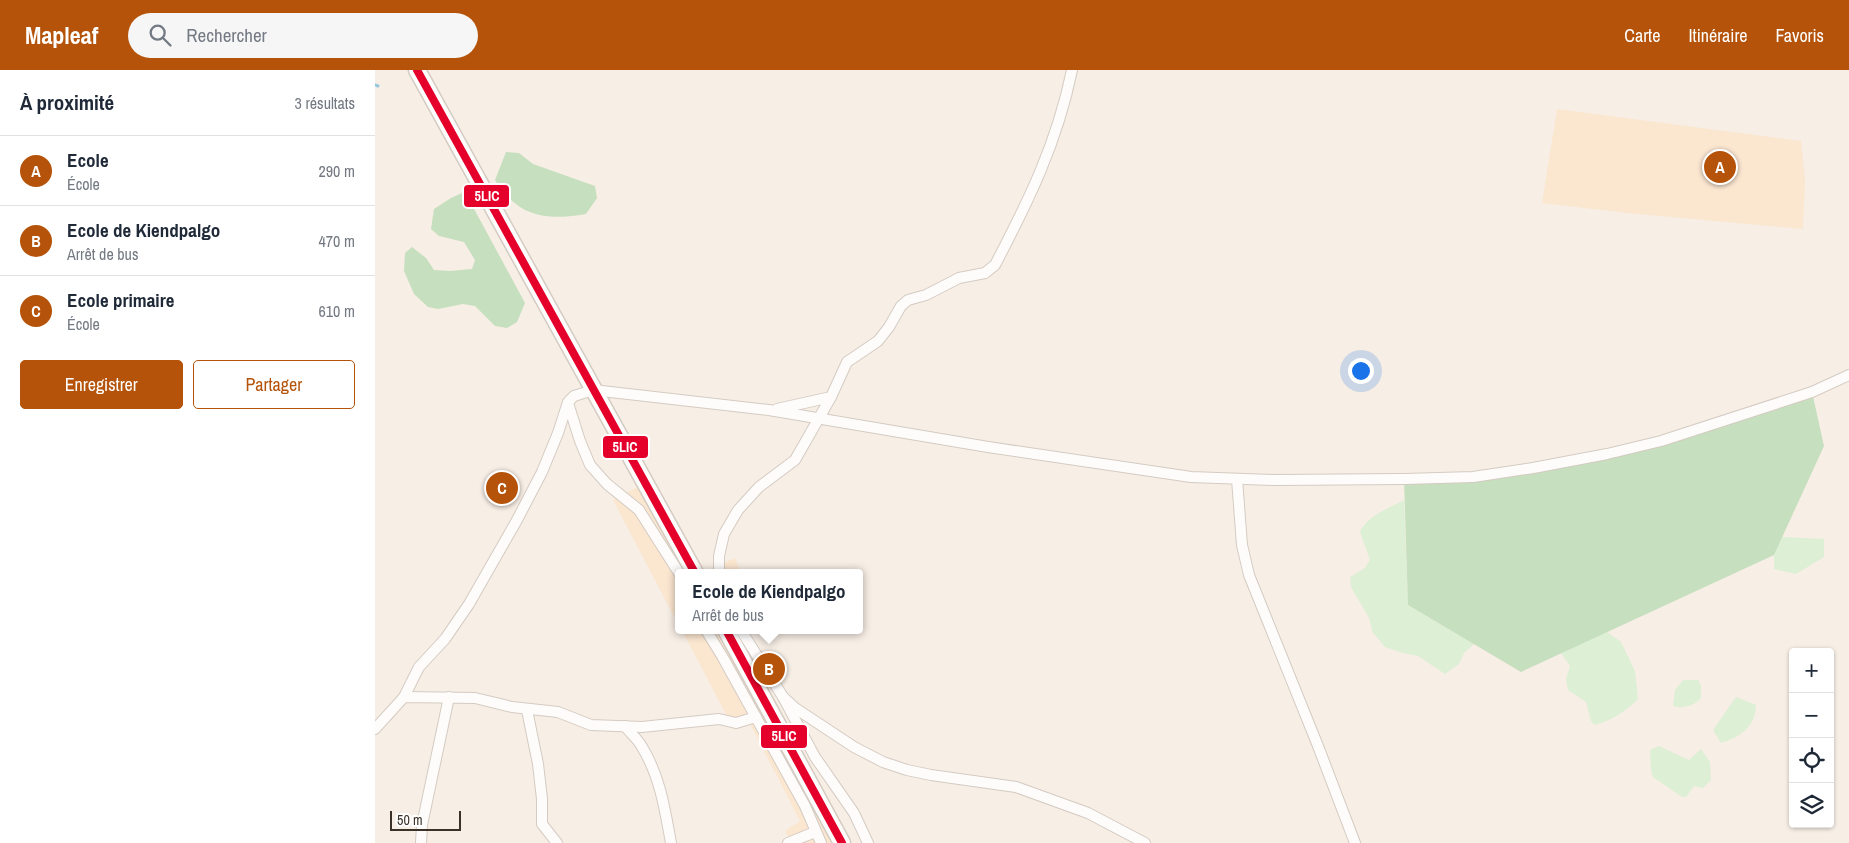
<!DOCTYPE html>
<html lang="fr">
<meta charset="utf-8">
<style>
body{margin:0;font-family:"Archivo Narrow",sans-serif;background:#f6f6f7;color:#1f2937}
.controls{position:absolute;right:15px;bottom:15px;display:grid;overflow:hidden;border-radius:5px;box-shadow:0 1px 4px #0004}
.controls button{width:45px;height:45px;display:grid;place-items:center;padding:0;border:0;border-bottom:1px solid #e0e1e3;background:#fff;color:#1f2937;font:25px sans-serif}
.scale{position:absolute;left:15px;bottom:12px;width:71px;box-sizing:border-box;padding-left:5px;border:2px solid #3b3127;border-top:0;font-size:14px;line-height:18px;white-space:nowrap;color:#3b3127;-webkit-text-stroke:4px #fff;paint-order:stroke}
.you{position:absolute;left:985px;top:300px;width:18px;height:18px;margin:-12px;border:4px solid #fff;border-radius:50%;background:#1a73e8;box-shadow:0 0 0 8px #1a73e833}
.badge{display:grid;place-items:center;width:32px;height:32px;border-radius:50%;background:#b45309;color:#fff;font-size:16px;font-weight:700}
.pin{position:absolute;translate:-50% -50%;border:2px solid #fff;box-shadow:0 1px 5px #0006}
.popup{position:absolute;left:300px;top:499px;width:188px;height:65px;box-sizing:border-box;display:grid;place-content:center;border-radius:5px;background:#fff;filter:drop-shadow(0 1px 4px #0005);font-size:16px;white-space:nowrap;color:#747a83}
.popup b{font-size:19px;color:#1f2937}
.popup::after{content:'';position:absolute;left:50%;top:100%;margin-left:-10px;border:10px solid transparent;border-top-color:#fff}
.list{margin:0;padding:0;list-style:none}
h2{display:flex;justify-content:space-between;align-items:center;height:65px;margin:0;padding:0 20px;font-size:21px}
h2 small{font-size:16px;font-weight:400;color:#747a83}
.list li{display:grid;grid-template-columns:32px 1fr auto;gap:15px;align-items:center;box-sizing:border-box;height:70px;padding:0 20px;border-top:1px solid #e0e1e3}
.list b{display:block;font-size:19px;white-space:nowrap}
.list p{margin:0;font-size:16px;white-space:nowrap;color:#747a83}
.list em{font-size:16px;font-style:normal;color:#747a83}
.actions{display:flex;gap:10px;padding:15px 20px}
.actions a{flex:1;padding:11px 0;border:1px solid #b45309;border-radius:5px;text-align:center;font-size:18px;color:#b45309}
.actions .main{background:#b45309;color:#fff}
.icon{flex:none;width:28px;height:28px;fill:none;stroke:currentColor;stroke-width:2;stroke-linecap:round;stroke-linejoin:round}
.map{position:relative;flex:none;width:1474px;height:773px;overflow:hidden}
header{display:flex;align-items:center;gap:30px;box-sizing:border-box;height:70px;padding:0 25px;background:#b45309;color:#fff}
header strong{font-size:24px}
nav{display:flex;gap:28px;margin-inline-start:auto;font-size:18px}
.search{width:350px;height:45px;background:#f6f6f7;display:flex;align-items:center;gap:12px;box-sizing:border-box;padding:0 18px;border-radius:28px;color:#747a83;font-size:19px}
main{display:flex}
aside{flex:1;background:#fff}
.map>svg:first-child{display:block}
</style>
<header>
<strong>Mapleaf</strong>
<div class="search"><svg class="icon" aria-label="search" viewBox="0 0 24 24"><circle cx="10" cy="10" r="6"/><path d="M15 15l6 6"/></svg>Rechercher</div>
<nav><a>Carte</a><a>Itinéraire</a><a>Favoris</a></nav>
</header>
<main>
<aside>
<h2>À proximité<small>3 résultats</small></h2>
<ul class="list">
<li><span class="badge">A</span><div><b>Ecole</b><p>École</p></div><em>290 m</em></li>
<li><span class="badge">B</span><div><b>Ecole de Kiendpalgo</b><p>Arrêt de bus</p></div><em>470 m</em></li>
<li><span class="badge">C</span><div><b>Ecole primaire</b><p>École</p></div><em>610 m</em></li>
</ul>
<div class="actions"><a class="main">Enregistrer</a><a>Partager</a></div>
</aside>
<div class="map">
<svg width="1474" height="773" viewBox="0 0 1474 773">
<rect width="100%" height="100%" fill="#f7eee5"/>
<g fill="#fbe6d0">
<polygon points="1182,39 1426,71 1430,109 1428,159 1252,143 1167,133"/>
<polygon points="270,413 320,503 304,503 304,556 238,430"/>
<polygon points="360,488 366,503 326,503"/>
<polygon points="307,560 351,560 467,773 417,773 410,761 425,751 375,654 359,660"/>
</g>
<g fill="#ddefd5">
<path d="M1029 430 1033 535 1099 574 1089 583 1084 594 1070 604 1043 586 1024 582 1010 577 998 563 994 548 976 517 975 507 990 498 995 490 985 462C993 445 1013 439 1029 430Z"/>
<polygon points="1407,467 1449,469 1449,487 1421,504 1399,499 1399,485"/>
<path d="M1232 562 1246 572 1260 601 1263 629C1250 642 1237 650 1220 655L1216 651 1211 632 1193 620 1191 609 1195 596 1186 583Z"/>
<path d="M1308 610H1323L1326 615V628C1319 636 1308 639 1298 636L1300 620Z"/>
<path d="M1361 627 1381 635C1381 656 1365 667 1346 673L1338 660Z"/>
<polygon points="1284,676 1314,690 1326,679 1335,692 1336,710 1328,718 1319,716 1311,727 1307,727 1278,707 1276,700 1275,680"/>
</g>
<g fill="#c6dfbe">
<path d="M131 82 144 83 158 94 220 116 222 128 211 144C170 151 143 147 120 110Z"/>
<polygon points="87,123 98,137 150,233 142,252 132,258 120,256 100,236 88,234 63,239 53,237 39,224 29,201 30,183 37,177 51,188 59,200 75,201 97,199 100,190 89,172 64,166 56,159 59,139 76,128"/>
<polygon points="1437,322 1449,376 1399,485 1146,602 1033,535 1029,409 1099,407 1232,384"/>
</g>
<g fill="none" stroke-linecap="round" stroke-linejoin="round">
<polyline stroke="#95c8dd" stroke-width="3" points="0,15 3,16"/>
<defs>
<g id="minor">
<polyline points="193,333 205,371 215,395 232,414 264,440 304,503"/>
<path d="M402 339 456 327 472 292 503 271 514 257 526 236 533 230 551 225 584 208 610 203 620 195C654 130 682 73 697 0"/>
<polyline points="862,409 867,475 874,505 943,676 980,773"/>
<polyline points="344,503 344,486 349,464 363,440 384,417 420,390 456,327"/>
<polyline points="331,560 347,586 430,736 446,773"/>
<polyline points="366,560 408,627 440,687 479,743 493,773"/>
<polyline points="29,627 44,597 70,569 94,534 142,450 167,402 183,363 193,332 199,326 218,320 394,340 613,377 816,407 900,410 1029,409 1098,407 1158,398 1232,384 1286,371 1437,322 1474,305"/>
<polyline points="408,627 420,638 479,677 508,692 532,700 556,705 641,717 713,743 770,773"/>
<polyline points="152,640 163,694 167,729 167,754 182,773"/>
<path d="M250 656C255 663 263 669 267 677 285 706 290 740 296 773"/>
<polyline points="0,659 29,627 100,628 137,637 183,642 216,655 267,657 344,649 361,653 381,647"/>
<polyline points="46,773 47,755 74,627"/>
<polyline points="413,773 440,762"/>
</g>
<g id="trunk">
<polyline points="42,0 320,503"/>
<polyline points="351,560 467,773"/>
</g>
</defs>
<use href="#minor" stroke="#d4cbc2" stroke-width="12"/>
<use href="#trunk" stroke="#d4cbc2" stroke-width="19"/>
<use href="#minor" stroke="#fefcfb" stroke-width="10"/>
<use href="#trunk" stroke="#fefcfb" stroke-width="16"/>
<defs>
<g id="bus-1">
<polyline points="42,0 320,503"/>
<polyline points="351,560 467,773"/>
</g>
</defs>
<use href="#bus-1" stroke="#fff" stroke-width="11"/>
<use href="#bus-1" stroke="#e4002b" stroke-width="8"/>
</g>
<g stroke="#fff" stroke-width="2">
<rect x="88" y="114" width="47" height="24" rx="5" fill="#e4002b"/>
<rect x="227" y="365" width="47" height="24" rx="5" fill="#e4002b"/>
<rect x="385" y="654" width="48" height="25" rx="5" fill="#e4002b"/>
</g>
<g font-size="14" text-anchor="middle" font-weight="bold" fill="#fff">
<text x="112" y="131">5LIC</text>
<text x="250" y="382">5LIC</text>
<text x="409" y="671">5LIC</text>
</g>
</svg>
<div class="controls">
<button>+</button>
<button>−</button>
<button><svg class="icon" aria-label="locate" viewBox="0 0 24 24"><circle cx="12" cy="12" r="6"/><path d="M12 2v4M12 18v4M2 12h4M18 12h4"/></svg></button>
<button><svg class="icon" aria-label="layers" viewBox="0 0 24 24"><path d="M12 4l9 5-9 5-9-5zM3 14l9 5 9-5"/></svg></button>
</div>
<div class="scale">50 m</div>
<div class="you"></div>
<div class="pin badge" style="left:1345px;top:97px">A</div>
<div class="pin badge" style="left:394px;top:599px">B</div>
<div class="popup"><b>Ecole de Kiendpalgo</b>Arrêt de bus</div>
<div class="pin badge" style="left:127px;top:418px">C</div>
</div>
</main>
